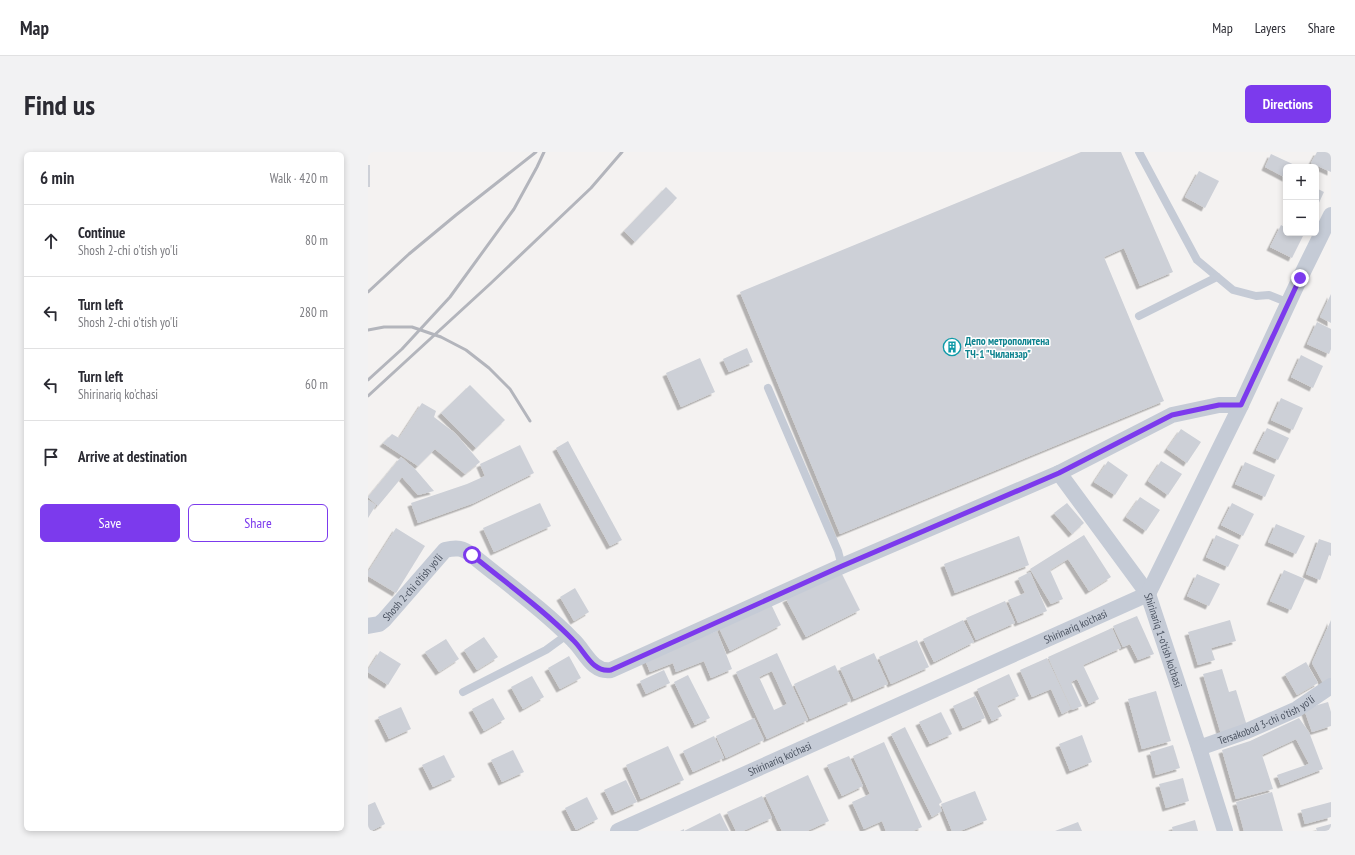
<!DOCTYPE html>
<meta charset="utf-8">
<style>
body{margin:0;font-family:"PT Sans Narrow",sans-serif;background:#f2f2f3;color:#2b2b33}
.controls{position:absolute;right:12px;top:12px;display:grid;overflow:hidden;border-radius:6px;box-shadow:0 2px 6px #0003}
.controls button{width:36px;height:36px;display:grid;place-items:center;padding:0;border:0;border-bottom:1px solid #e1e1e2;background:#fff;color:#2b2b33;font:20px sans-serif}
.stop{position:absolute;width:12px;height:12px;margin:-9px;border:3px solid #7c3aed;border-radius:50%;background:#fff}
.stop.end{background:#7c3aed;border-color:#fff;box-shadow:0 1px 4px #0008}
.list{margin:0;padding:0;list-style:none}
h2{display:flex;justify-content:space-between;align-items:center;height:52px;margin:0;padding:0 16px;font-size:17px}
h2 small{font-size:13px;font-weight:400;color:#7c7c81}
.list li{display:grid;grid-template-columns:26px 1fr auto;gap:12px;align-items:center;box-sizing:border-box;height:72px;padding:0 16px;border-top:1px solid #e1e1e2}
.list b{display:block;font-size:15px;white-space:nowrap}
.list p{margin:0;font-size:13px;white-space:nowrap;color:#7c7c81}
.list em{font-size:13px;font-style:normal;color:#7c7c81}
.actions{display:flex;gap:8px;padding:12px 16px}
.actions a{flex:1;padding:9px 0;border:1px solid #7c3aed;border-radius:6px;text-align:center;font-size:14px;color:#7c3aed}
.actions .main{background:#7c3aed;color:#fff}
.icon{flex:none;width:22px;height:22px;fill:none;stroke:currentColor;stroke-width:2;stroke-linecap:round;stroke-linejoin:round}
.map{position:relative;flex:none;width:963px;height:679px;overflow:hidden;border-radius:6px}
header{display:flex;align-items:center;gap:24px;box-sizing:border-box;height:56px;padding:0 20px;background:#fff;border-bottom:1px solid #e1e1e2}
header strong{font-size:19px}
nav{display:flex;gap:22px;margin-inline-start:auto;font-size:14px}
.intro{display:flex;align-items:center;justify-content:space-between;box-sizing:border-box;height:96px;padding:0 24px}
h1{margin:0;font-size:28px}
.button{padding:10px 18px;border-radius:6px;background:#7c3aed;color:#fff;font-size:14px;font-weight:700}
main{display:flex;gap:24px;padding:0 24px}
aside{flex:1;background:#fff;border-radius:6px;box-shadow:0 2px 6px #0003}
.map>svg:first-child{display:block}
</style>
<header>
<strong>Map</strong>
<nav><a>Map</a><a>Layers</a><a>Share</a></nav>
</header>
<div class="intro"><h1>Find us</h1><a class="button">Directions</a></div>
<main>
<aside>
<h2>6 min<small>Walk · 420 m</small></h2>
<ul class="list">
<li><svg class="icon" aria-label="ahead" viewBox="0 0 24 24"><path d="M12 20V5M6 11l6-6 6 6"/></svg><div><b>Continue</b><p>Shosh 2-chi o'tish yo'li</p></div><em>80 m</em></li>
<li><svg class="icon" aria-label="left" viewBox="0 0 24 24"><path d="M17 20v-9H6M10 6l-5 5 5 5"/></svg><div><b>Turn left</b><p>Shosh 2-chi o'tish yo'li</p></div><em>280 m</em></li>
<li><svg class="icon" aria-label="left" viewBox="0 0 24 24"><path d="M17 20v-9H6M10 6l-5 5 5 5"/></svg><div><b>Turn left</b><p>Shirinariq ko'chasi</p></div><em>60 m</em></li>
<li><svg class="icon" aria-label="arrive" viewBox="0 0 24 24"><path d="M6 21V4h12l-3 4 3 4H6"/></svg><div><b>Arrive at destination</b></div></li>
</ul>
<div class="actions"><a class="main">Save</a><a>Share</a></div>
</aside>
<div class="map">
<svg width="963" height="679" viewBox="0 0 963 679">
<defs>
<filter id="shadow"><feDropShadow dx="-3.5" dy="3.5" stdDeviation="0" flood-color="#0004"/></filter>
</defs>
<rect width="100%" height="100%" fill="#f4f2f1"/>
<g fill="#cdd0d7" fill-rule="evenodd" filter="url(#shadow)">
<polygon points="713,0 753,0 805,120 772,134 756,96 736,105 796,249 472,382 372,140"/>
<polygon points="949,0 963,0 963,20 943,11"/>
<polygon points="903,2 931,15 918,15 918,26 897,15"/>
<rect x="0" y="13" width="2" height="22"/>
<polygon points="831,19 851,29 837,56 817,45"/>
<polygon points="298,35 309,46 267,90 256,79"/>
<polygon points="948,36 956,40 948,57"/>
<polygon points="913,73 918,76 918,81 929,81 935,84 924,106 902,95"/>
<polygon points="963,142 963,171 952,165"/>
<polygon points="949,170 963,177 963,197 961,202 939,192"/>
<polygon points="379,196 385,210 361,220 355,207"/>
<polygon points="933,203 955,214 945,236 923,225"/>
<polygon points="332,206 347,240 313,255 298,221"/>
<polygon points="102,233 137,268 108,296 73,261"/>
<polygon points="913,246 935,256 925,278 903,268"/>
<polygon points="54,251 68,259 66,265 87,281 112,310 97,322 67,297 50,314 15,291 24,282 31,286"/>
<polygon points="899,276 921,286 910,308 888,298"/>
<polygon points="813,277 833,290 819,311 799,297"/>
<polygon points="200,289 254,388 242,394 188,296"/>
<polygon points="152,293 166,321 106,351 50,371 43,351 99,332 117,324 112,312"/>
<polygon points="33,305 48,318 66,339 50,343 34,325 10,354 0,345"/>
<polygon points="740,309 760,323 747,343 726,330"/>
<polygon points="793,309 814,322 800,343 780,329"/>
<polygon points="877,310 907,323 897,345 867,332"/>
<polygon points="772,345 792,358 778,379 758,365"/>
<polygon points="0,348 8,353 0,366"/>
<polygon points="172,351 183,374 126,400 115,376"/>
<polygon points="699,351 716,371 704,382 686,361"/>
<polygon points="864,351 886,362 875,384 853,373"/>
<polygon points="908,372 937,384 928,402 900,390"/>
<polygon points="28,376 57,394 28,441 0,424 0,420"/>
<polygon points="716,383 743,425 721,439 700,407 682,418 695,447 683,452 662,417"/>
<polygon points="848,383 871,393 860,415 838,405"/>
<polygon points="651,384 661,413 587,441 576,412"/>
<polygon points="951,387 963,391 963,404 961,403 952,428 938,422"/>
<polygon points="916,418 937,427 923,458 902,449"/>
<polygon points="473,420 492,458 438,485 418,447"/>
<polygon points="662,420 679,459 650,471 640,448 657,441 650,426"/>
<polygon points="829,422 852,432 841,454 819,444"/>
<polygon points="207,436 221,460 206,469 192,445"/>
<polygon points="637,449 647,471 608,488 598,466"/>
<polygon points="402,450 413,473 362,499 351,476"/>
<polygon points="769,464 786,502 770,508 762,492 755,495 745,474"/>
<polygon points="595,468 606,490 566,510 555,487"/>
<polygon points="862,468 868,489 843,496 847,508 830,513 820,480"/>
<polygon points="963,468 963,529 955,531 944,511"/>
<polygon points="744,476 753,496 715,513 731,547 721,552 709,527 703,530 714,554 704,558 680,505"/>
<polygon points="349,479 364,517 343,526 336,509 308,520 305,511 282,520 277,508"/>
<polygon points="116,485 130,505 109,518 96,498"/>
<polygon points="78,487 91,507 71,520 57,500"/>
<polygon points="549,488 561,515 523,532 511,505"/>
<polygon points="12,499 33,512 20,533 0,520 0,518"/>
<path d="M409 501 440 568 399 587 368 520ZM404 519 419 552 406 558 391 525Z"/>
<polygon points="506,501 520,532 486,547 472,516"/>
<polygon points="201,504 213,526 192,537 180,516"/>
<polygon points="679,506 703,557 694,562 683,537 664,545 652,518"/>
<polygon points="938,510 950,531 929,543 917,522"/>
<polygon points="467,513 483,549 442,567 426,532"/>
<polygon points="854,517 861,540 868,538 879,574 853,582 835,522"/>
<polygon points="296,518 302,531 278,542 272,529"/>
<polygon points="641,522 651,544 629,554 634,564 624,569 609,537"/>
<polygon points="320,523 342,566 327,573 306,530"/>
<polygon points="164,524 176,545 155,557 143,535"/>
<polygon points="788,539 803,589 774,597 760,547"/>
<polygon points="607,544 617,566 595,576 585,554"/>
<polygon points="125,546 137,567 116,579 104,557"/>
<polygon points="960,550 963,560 963,574 944,580 936,557"/>
<polygon points="33,555 43,577 21,587 10,565"/>
<polygon points="573,560 584,582 562,592 551,570"/>
<polygon points="386,566 396,588 358,606 348,584"/>
<polygon points="931,566 941,580 955,617 913,633 909,623 941,612 928,587 894,603 905,637 868,647 854,598 882,589"/>
<polygon points="537,575 574,650 571,652 574,659 564,665 523,582"/>
<polygon points="714,583 724,610 702,619 691,592"/>
<polygon points="346,584 356,606 325,620 315,599"/>
<polygon points="516,590 554,675 545,679 518,679 514,669 496,677 484,650 502,642 485,604"/>
<polygon points="805,593 812,616 788,623 782,600"/>
<polygon points="300,594 316,628 273,647 258,613"/>
<polygon points="145,598 156,620 134,630 123,608"/>
<polygon points="76,603 87,625 65,635 54,613"/>
<polygon points="481,604 495,634 474,644 459,613"/>
<polygon points="440,623 461,669 439,679 414,679 397,643"/>
<polygon points="815,626 821,649 798,656 791,632"/>
<polygon points="258,628 269,650 247,660 236,638"/>
<polygon points="607,639 619,668 592,679 584,679 573,652"/>
<polygon points="904,640 915,679 876,679 868,650"/>
<polygon points="394,644 404,666 375,679 368,679 359,660"/>
<polygon points="219,645 230,667 208,678 197,656"/>
<polygon points="7,650 17,672 3,679 0,679 0,653"/>
<polygon points="963,650 963,665 937,672 933,658"/>
<polygon points="352,661 361,679 312,679 316,677 316,679"/>
<polygon points="827,668 830,679 805,679 804,675"/>
<polygon points="710,670 714,679 687,679"/>
<polygon points="963,672 963,679 949,679 948,676"/>
</g>
<g fill="none" stroke-linecap="round" stroke-linejoin="round">
<g stroke="#c5cbd6" stroke-width="8">
<polyline points="771,0 829,108 865,138 888,144 901,143 921,151"/>
<polyline points="771,164 849,125"/>
<polyline points="400,236 470,399 474,414"/>
<polyline points="95,540 178,498 200,482"/>
</g>
<g stroke="#c5cbd6" stroke-width="16">
<path id="s1" d="M691 321 780 442 831 596 857 679"/>
<path id="s2" d="M0 474 11 472 16 468 77 398C89 395 95 396 104 403 138 431 175 457 205 488 217 499 224 521 243 518L474 414 691 321 804 263 851 253H873"/>
<path id="s3" d="M831 596 879 579 929 557 963 534"/>
<path id="s4" d="M250 679 780 442 873 253 932 126 963 63"/>
</g>
<g stroke="#b3b5bc" stroke-width="3">
<polyline points="0,140 41,102 88,63 168,0"/>
<polyline points="0,178 16,175 44,175 73,185 98,198 121,216 142,237 162,269"/>
<polyline points="0,228 34,197 82,145 146,57 169,15 176,0"/>
<polyline points="0,244 122,132 223,36 254,0"/>
</g>
</g>
<g fill="none" stroke-linecap="round" stroke-linejoin="round">
<path stroke="#7c3aed" stroke-width="5" d="M104 403C138 431 175 457 205 488 217 499 224 521 243 518L474 414 691 321 804 263 851 253H873L932 126"/>
</g>
<defs>
<symbol id="building-ring" viewBox="-11 -11 22 22"><circle r="9.5" fill="#fff" stroke="#0f9aa8" stroke-width="1.5"/><path d="M-4-6H4V6H1V3H-1V6H-4ZM-2.5-4.3h1.7v1.8h-1.7ZM.8-4.3h1.7v1.8H.8ZM-2.5-1h1.7V.8h-1.7ZM.8-1h1.7V.8H.8Z" fill="#0f9aa8"/></symbol>
</defs>
<g fill-rule="evenodd">
<use href="#building-ring" x="574" y="185" width="20" height="20"/>
</g>
<g text-anchor="middle" stroke-width="3" stroke-linejoin="round" paint-order="stroke">
<g font-size="11" font-weight="bold" fill="#0d838f" stroke="#fff" text-anchor="start">
<text x="597" y="193">Депо метрополитена<tspan x="597" dy="13">ТЧ-1 "Чиланзар"</tspan></text>
</g>
<g font-size="11" fill="#49515f" stroke="#fff">
<text dy="4" stroke="none"><textPath href="#s2" startOffset="61">Shosh 2-chi o'tish yo'li</textPath></text>
<text dy="4" stroke="none"><textPath href="#s4" startOffset="501">Shirinariq ko'chasi</textPath></text>
<text dy="4" stroke="none"><textPath href="#s1" startOffset="199">Shirinariq 1-o'tish ko'chasi</textPath></text>
<text dy="4" stroke="none"><textPath href="#s3" startOffset="73">Tersakobod 3-chi o'tish yo'li</textPath></text>
<text dy="4" stroke="none"><textPath href="#s4" startOffset="177">Shirinariq ko'chasi</textPath></text>
</g>
</g>
</svg>
<div class="controls">
<button>+</button>
<button>−</button>
</div>
<div class="stop" style="left:104px;top:403px"></div>
<div class="stop end" style="left:932px;top:126px"></div>
</div>
</main>
